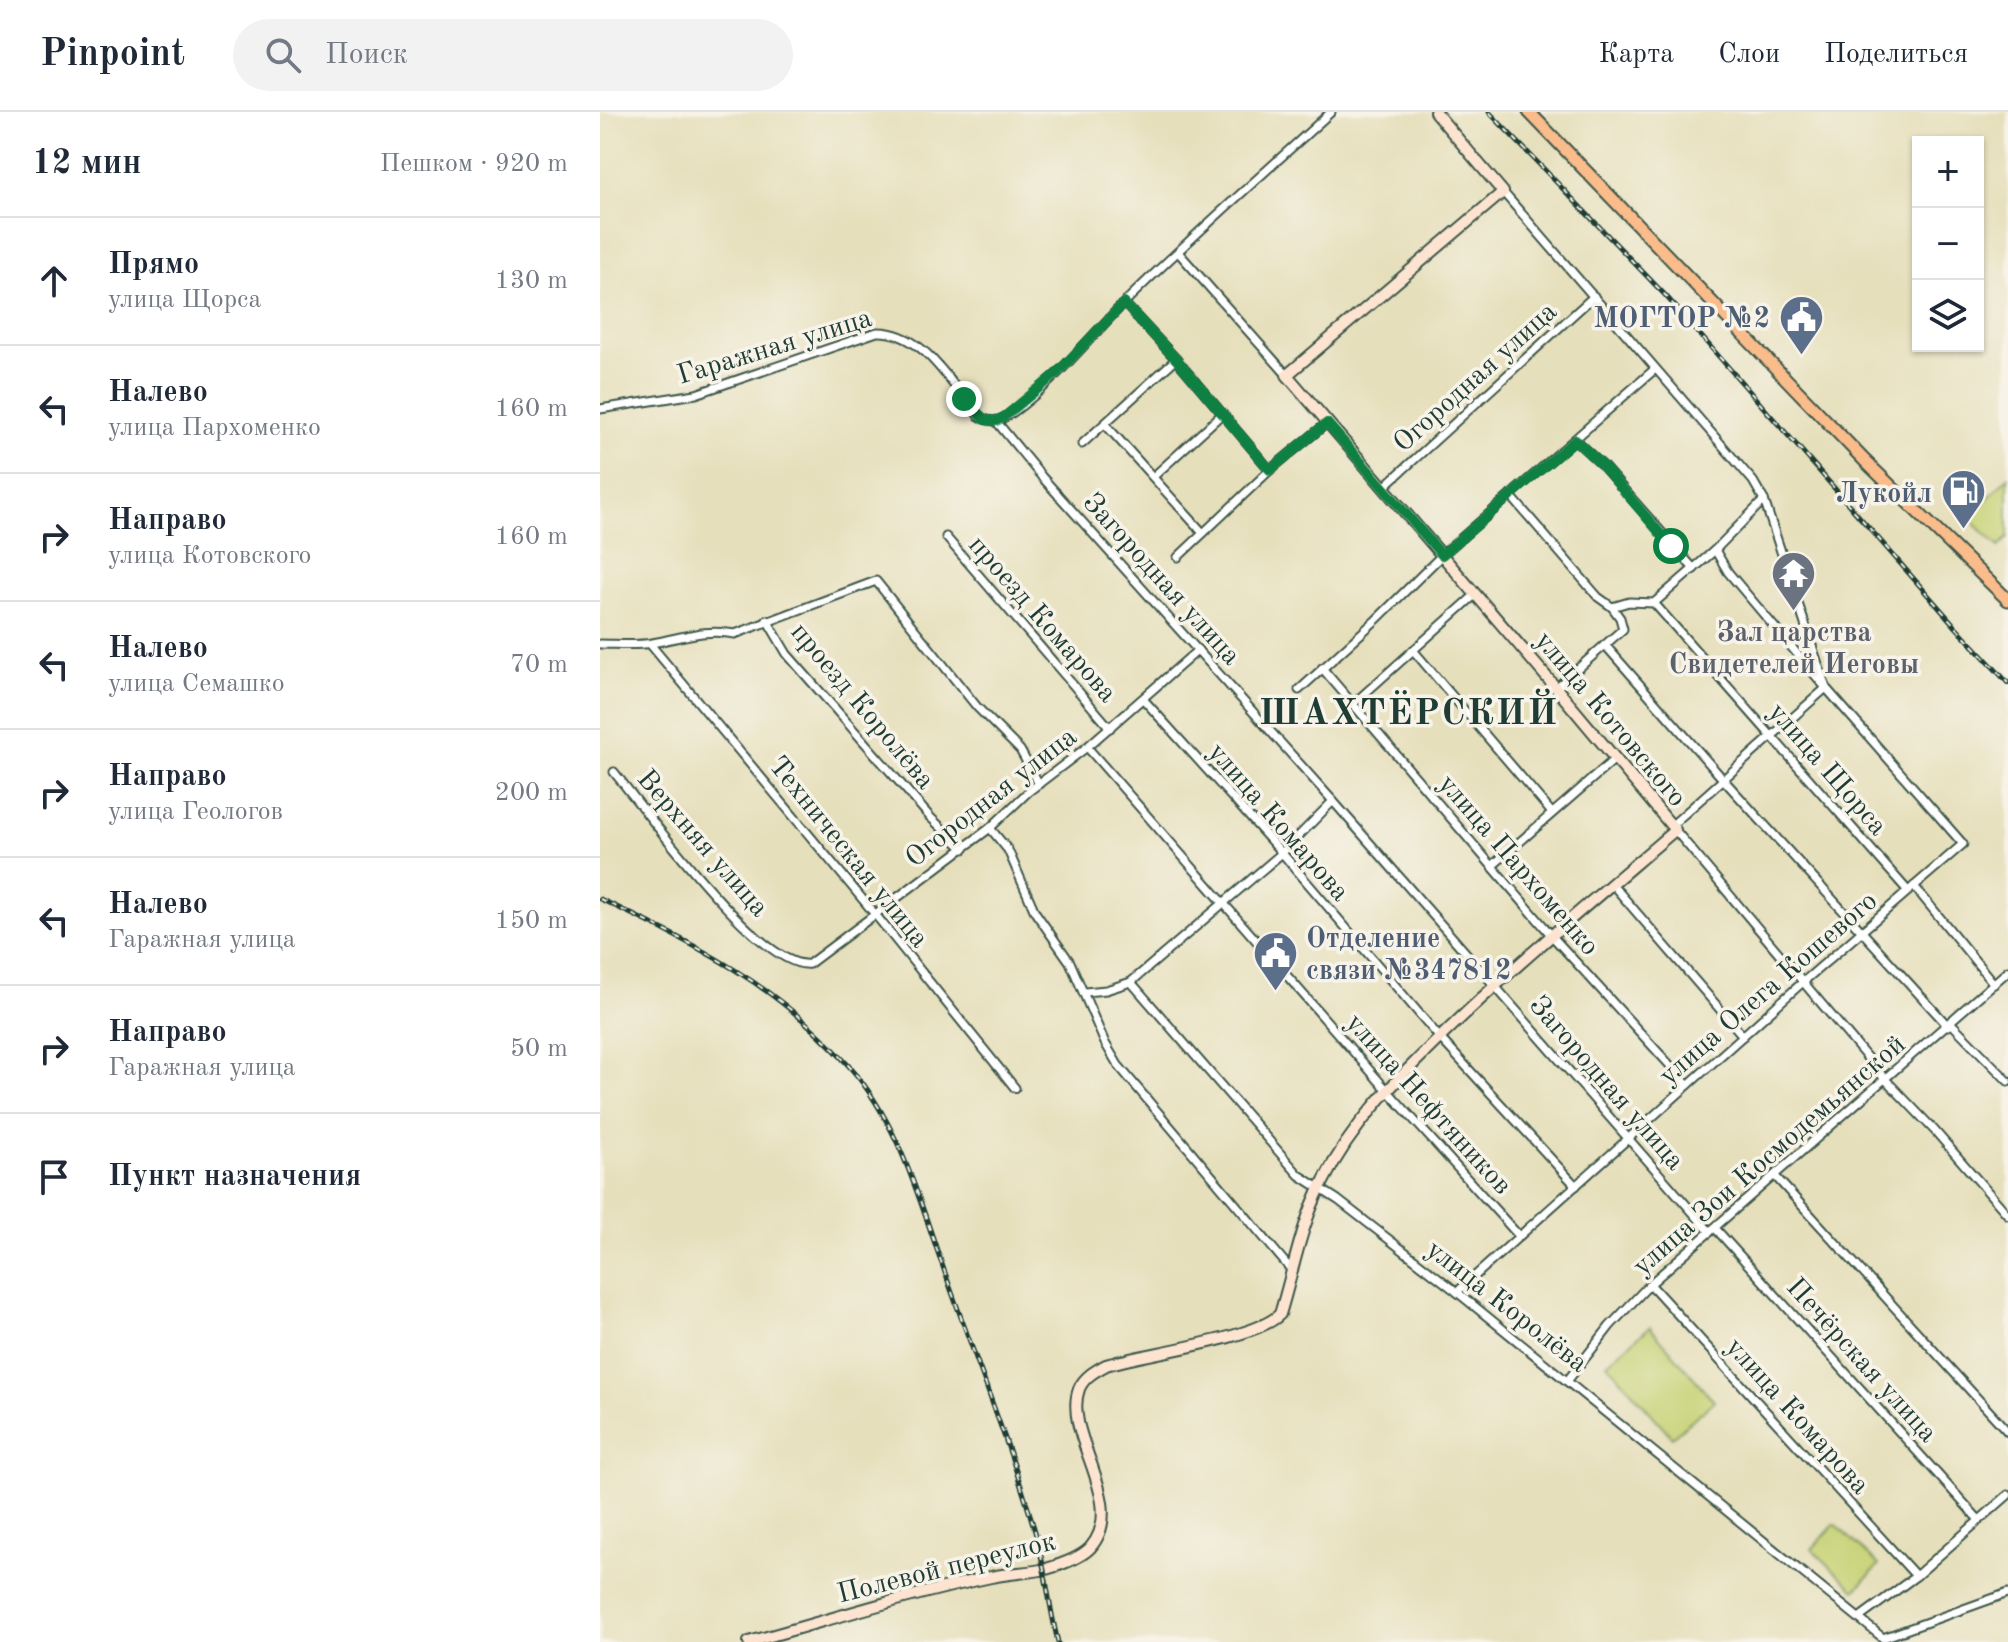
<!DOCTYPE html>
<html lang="ru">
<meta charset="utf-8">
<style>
body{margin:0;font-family:"Old Standard TT",serif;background:#f2f2f3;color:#1f2937}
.controls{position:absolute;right:24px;top:24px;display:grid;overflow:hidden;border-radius:0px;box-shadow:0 2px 6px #0004}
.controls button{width:72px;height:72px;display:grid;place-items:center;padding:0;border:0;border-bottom:2px solid #e0e1e3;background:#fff;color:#1f2937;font:40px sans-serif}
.stop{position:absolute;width:24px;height:24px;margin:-18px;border:6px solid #0b8043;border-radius:50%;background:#fff}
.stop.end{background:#0b8043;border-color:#fff;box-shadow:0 2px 8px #0008}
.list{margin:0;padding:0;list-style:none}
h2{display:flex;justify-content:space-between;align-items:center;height:104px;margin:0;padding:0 32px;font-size:34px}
h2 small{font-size:26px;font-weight:400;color:#747a83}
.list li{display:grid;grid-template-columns:52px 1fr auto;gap:24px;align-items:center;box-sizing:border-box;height:128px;padding:0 32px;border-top:2px solid #e0e1e3}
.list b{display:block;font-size:30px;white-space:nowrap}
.list p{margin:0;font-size:26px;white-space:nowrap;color:#747a83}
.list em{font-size:26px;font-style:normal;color:#747a83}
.icon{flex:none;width:44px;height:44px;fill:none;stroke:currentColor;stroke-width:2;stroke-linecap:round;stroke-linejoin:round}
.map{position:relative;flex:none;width:1408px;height:1530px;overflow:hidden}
header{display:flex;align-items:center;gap:48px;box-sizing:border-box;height:112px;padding:0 40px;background:#fff;border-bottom:2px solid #e0e1e3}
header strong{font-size:38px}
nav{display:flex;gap:44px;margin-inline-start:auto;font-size:28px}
.search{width:560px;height:72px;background:#f2f2f3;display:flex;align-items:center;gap:20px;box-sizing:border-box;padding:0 28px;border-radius:44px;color:#747a83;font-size:30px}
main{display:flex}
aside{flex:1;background:#fff}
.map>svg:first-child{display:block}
</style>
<header>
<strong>Pinpoint</strong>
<div class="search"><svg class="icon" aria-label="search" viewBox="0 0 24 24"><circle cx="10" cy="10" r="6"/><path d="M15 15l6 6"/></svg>Поиск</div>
<nav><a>Карта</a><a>Слои</a><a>Поделиться</a></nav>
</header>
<main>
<aside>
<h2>12 мин<small>Пешком · 920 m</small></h2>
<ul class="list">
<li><svg class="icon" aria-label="ahead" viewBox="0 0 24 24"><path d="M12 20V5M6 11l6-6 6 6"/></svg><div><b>Прямо</b><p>улица Щорса</p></div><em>130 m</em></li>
<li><svg class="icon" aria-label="left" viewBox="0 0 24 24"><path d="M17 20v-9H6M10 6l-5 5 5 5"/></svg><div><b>Налево</b><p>улица Пархоменко</p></div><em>160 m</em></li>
<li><svg class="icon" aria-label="right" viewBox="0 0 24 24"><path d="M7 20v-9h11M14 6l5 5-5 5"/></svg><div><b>Направо</b><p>улица Котовского</p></div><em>160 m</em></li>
<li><svg class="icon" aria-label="left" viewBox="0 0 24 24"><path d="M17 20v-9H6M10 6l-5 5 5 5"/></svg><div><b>Налево</b><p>улица Семашко</p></div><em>70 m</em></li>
<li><svg class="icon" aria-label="right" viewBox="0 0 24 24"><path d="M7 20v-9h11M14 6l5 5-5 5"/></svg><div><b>Направо</b><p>улица Геологов</p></div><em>200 m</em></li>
<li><svg class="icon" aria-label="left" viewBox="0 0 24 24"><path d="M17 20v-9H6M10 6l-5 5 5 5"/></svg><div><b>Налево</b><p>Гаражная улица</p></div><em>150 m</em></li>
<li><svg class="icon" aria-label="right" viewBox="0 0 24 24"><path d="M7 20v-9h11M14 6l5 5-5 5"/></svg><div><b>Направо</b><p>Гаражная улица</p></div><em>50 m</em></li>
<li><svg class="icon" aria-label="arrive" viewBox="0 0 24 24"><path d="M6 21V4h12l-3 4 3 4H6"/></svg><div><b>Пункт назначения</b></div></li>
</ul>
</aside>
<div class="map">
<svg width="1408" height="1530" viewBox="0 0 1408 1530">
<rect width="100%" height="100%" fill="#f7f3e8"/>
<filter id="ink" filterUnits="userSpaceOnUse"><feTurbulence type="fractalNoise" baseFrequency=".0125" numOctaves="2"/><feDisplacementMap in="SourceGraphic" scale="16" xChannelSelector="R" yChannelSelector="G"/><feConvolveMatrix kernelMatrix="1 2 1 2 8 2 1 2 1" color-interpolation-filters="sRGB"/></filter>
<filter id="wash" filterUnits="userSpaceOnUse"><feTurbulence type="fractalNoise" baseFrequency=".006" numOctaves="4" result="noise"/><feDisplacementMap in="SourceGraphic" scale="32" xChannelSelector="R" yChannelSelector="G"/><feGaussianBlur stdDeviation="1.8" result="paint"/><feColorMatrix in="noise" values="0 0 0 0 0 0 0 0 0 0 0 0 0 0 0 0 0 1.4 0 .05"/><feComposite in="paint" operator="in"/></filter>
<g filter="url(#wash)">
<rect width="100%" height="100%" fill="#e6dfbb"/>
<g fill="#c6d273" stroke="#728854" stroke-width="2">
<polygon points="1408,365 1408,425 1399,435 1369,406"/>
<polygon points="1050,1215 1114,1289 1072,1325 1007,1251"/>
<polygon points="1235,1412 1279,1453 1255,1478 1212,1437"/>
</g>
</g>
<g filter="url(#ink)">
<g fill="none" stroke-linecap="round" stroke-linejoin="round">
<defs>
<g id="street">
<polyline points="578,140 687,263"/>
<polyline points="524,191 576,247 670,358"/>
<path d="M0 297 96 282 277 220C325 219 350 273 379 304 391 312 400 309 412 301 455 270 488 227 525 190 591 125 662 63 731 0"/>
<polyline points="396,309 442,365 733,689 1110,1120"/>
<polyline points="505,312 603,421"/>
<polyline points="975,328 1002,353 1094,457"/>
<polyline points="482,332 576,247"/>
<polyline points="554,364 622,302"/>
<polyline points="783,376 994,184"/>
<polyline points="911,384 998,485 1012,495"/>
<polyline points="346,425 510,616"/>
<polyline points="578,445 670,358 727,311"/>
<polyline points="1054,491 1308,779"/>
<polyline points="167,508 187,542 330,705 364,737"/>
<path d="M0 532C17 532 35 534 52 531 82 526 104 516 135 522L276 469 377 595 420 638 439 672"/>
<polyline points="50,532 274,801 415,976"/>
<polyline points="1005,533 1122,666 1348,914"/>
<polyline points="813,538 952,701"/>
<polyline points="722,556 952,824 1088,973"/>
<polyline points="956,576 1023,517 1020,506 1012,495 1029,490 1054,491 1115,438 1164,388"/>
<polyline points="699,578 776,508 842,443 1055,257"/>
<polyline points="544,588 682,741 840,926 976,1074"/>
<polyline points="753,592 876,482"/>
<polyline points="487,635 786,977 919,1124"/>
<path d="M14 660C45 698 161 858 209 852L390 716 428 680 487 635 598 538"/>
<polyline points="1072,713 1226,576 1128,460 1115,438"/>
<polyline points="390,716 408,738 435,800 470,850 505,931 518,953 693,1160"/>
<polyline points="1075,718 1285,967 1335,1019 1408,1103"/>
<polyline points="892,754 1016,646"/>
<polyline points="1012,772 1143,924"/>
<polyline points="1314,774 1394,872"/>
<polyline points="531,870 699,1063 738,1088 857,1180 1283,1526"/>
<polyline points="485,880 506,878 531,870 682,741 733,689"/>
<polyline points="1351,911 1408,969"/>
<polyline points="1175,1064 1408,1320"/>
<polyline points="1115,1116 1379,1408"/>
<polyline points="1050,1172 1316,1464"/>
<polyline points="857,1180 1203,870 1363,732 1226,576 1164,388 1153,369 903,80"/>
<polyline points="968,1268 1010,1214 1050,1172 1408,859"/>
<polyline points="1259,1506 1316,1464 1408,1383"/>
<polyline points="1283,1526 1408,1481"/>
</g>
<path id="secondary" d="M149 1530C229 1508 310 1482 391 1465 409 1461 428 1461 446 1457 460 1453 479 1447 490 1436 530 1391 462 1324 479 1277 484 1265 495 1259 506 1253 545 1241 657 1227 680 1202 693 1160 701 1113 721 1074 753 1009 799 965 851 915 923 846 999 783 1075 718L956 576 687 263 903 80 835 0"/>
<polyline id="primary" points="929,0 1265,349 1408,488"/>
</defs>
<use href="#street" stroke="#3d5548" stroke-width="11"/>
<use href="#secondary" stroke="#3d5548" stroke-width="14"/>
<use href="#primary" stroke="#3d5548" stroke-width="15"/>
<use href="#street" stroke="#fff" stroke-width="7"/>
<use href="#secondary" stroke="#fde4d0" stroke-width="10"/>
<use href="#primary" stroke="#f9bc8a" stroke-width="11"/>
<defs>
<g id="rail">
<polyline points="889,0 1065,183 1356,515 1408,571"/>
<path d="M0 787C95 832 178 873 249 954 299 1011 318 1085 343 1155 374 1244 410 1332 436 1423 446 1458 449 1495 458 1530"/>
</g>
</defs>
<use href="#rail" stroke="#1f3d34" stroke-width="5"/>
<use href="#rail" stroke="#f7f3e8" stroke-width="2" stroke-dasharray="6" stroke-linecap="butt"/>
</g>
</g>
<g fill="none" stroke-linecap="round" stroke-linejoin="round" filter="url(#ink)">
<polyline stroke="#0b8043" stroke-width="10" points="364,287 385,308 396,309 404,305 456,262 524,191 576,247 670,358 727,311 842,443 975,328 1002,353 1071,434"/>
</g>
<defs>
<symbol id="civic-pin" viewBox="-11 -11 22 30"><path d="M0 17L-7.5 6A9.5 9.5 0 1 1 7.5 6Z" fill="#5c6f8a" stroke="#f7f3e8"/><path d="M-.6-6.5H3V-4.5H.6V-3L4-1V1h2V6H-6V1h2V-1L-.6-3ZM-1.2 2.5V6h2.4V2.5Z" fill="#fff"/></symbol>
<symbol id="fuel-pin" viewBox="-11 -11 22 30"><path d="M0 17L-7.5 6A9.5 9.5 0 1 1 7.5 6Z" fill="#5c6f8a" stroke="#f7f3e8"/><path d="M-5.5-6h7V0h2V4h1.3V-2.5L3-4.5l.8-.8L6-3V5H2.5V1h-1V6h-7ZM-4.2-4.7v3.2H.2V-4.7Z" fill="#fff"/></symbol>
<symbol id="temple-pin" viewBox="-11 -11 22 30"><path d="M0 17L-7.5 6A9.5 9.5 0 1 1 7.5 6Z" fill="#6b7280" stroke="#f7f3e8"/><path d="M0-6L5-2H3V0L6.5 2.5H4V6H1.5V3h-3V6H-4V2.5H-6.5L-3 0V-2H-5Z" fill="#fff"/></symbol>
</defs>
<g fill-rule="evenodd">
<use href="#civic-pin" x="1176" y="180" width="51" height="69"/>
<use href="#fuel-pin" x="1338" y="354" width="51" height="69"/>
<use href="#temple-pin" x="1168" y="436" width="51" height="69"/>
<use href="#civic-pin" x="650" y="816" width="51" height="69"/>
</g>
<g text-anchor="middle" stroke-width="7" stroke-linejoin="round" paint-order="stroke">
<g font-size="28" font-weight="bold" fill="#4e5e75" stroke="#f7f3e8" text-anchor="end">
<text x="1170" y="215">МОГТОР №2</text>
<text x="1332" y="390">Лукойл</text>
<text x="706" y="835" text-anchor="start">Отделение<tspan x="706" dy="32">связи №347812</tspan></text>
</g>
<g font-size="28" fill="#1f3d34" stroke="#f7f3e8">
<text transform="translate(174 233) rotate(-17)" y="10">Гаражная улица</text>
<text transform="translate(874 264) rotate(-42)" y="10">Огородная улица</text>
<text transform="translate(563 466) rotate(48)" y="10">Загородная улица</text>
<text transform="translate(444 506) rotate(49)" y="10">проезд Комарова</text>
<text transform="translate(264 593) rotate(50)" y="10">проезд Королёва</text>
<text transform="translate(1012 606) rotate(50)" y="10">улица Котовского</text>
<text transform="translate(1229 656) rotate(49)" y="10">улица Щорса</text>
<text transform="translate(390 684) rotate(-38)" y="10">Огородная улица</text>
<text transform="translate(680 709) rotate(49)" y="10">улица Комарова</text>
<text transform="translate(104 730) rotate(49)" y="10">Верхняя улица</text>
<text transform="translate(250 739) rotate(51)" y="10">Техническая улица</text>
<text transform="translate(920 752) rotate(49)" y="10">улица Пархоменко</text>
<text transform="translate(1167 875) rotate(-41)" y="10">улица Олега Кошевого</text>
<text transform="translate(1008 970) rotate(49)" y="10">Загородная улица</text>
<text transform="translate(830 991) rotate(48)" y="10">улица Нефтяников</text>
<text transform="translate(1168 1042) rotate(-41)" y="10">улица Зои Космодемьянской</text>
<text transform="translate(908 1193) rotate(38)" y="10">улица Королёва</text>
<text transform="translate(1263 1247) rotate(48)" y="10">Печёрская улица</text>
<text transform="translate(1199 1303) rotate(48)" y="10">улица Комарова</text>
<text transform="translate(346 1454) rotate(-14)" y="10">Полевой переулок</text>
</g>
<g font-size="28" font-weight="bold" fill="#5b616d" stroke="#f7f3e8">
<text x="1194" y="529">Зал царства<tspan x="1194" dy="32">Свидетелей Иеговы</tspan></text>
</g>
<g font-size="36" font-weight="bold" letter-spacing="2" fill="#1f3d34" stroke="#f7f3e8">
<text x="809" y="612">ШАХТЁРСКИЙ</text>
</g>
</g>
</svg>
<div class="controls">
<button>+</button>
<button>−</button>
<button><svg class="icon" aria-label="layers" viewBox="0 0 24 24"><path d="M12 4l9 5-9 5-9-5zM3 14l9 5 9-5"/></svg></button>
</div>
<div class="stop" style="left:1071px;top:434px"></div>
<div class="stop end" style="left:364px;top:287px"></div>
</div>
</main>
